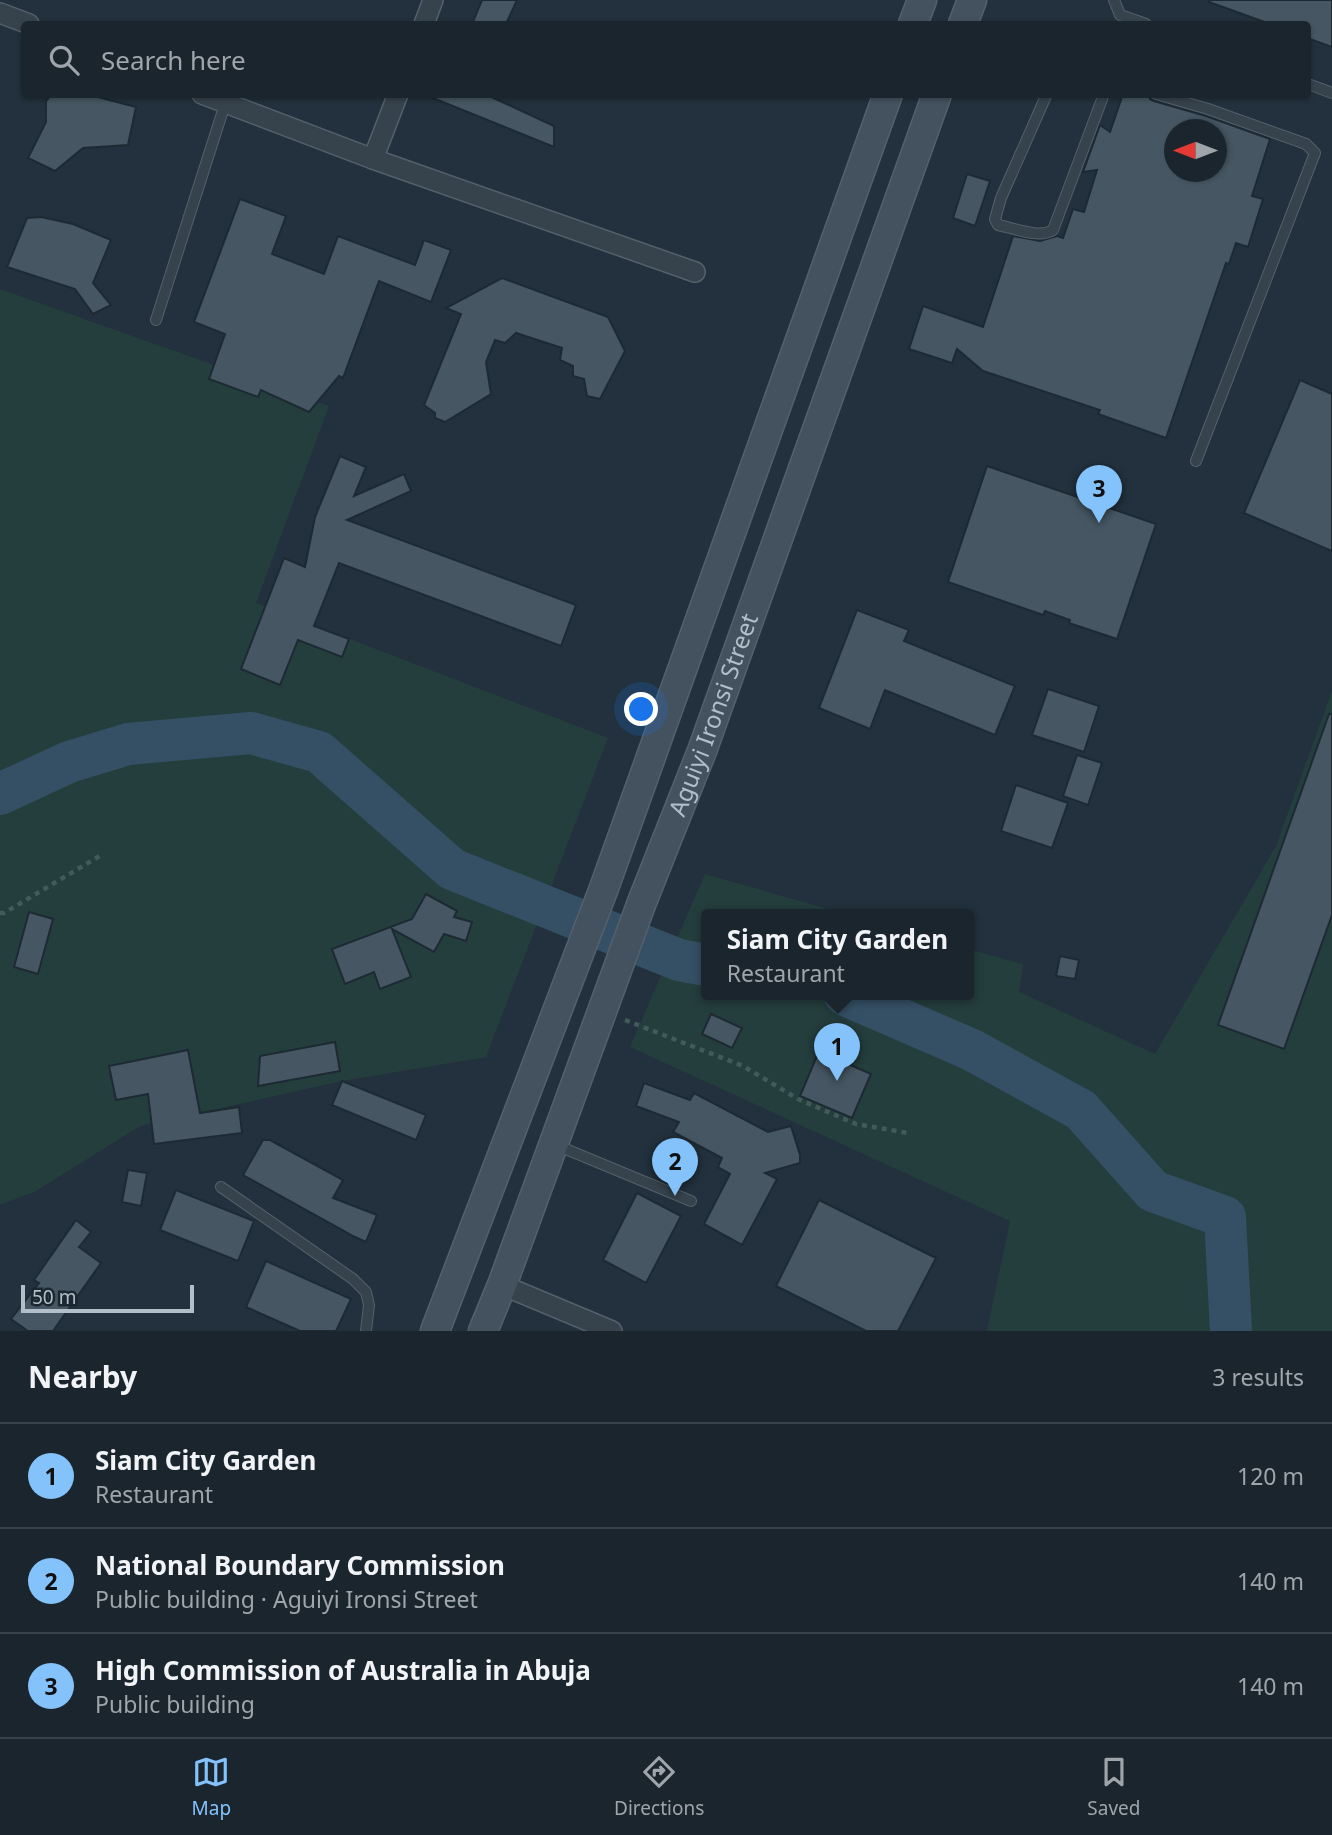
<!DOCTYPE html>
<meta charset="utf-8">
<style>
body{margin:0;font-family:"Noto Sans",sans-serif;background:#232d36;color:#f1f3f6}
.compass{position:absolute;left:1164px;top:119px;width:63px;height:63px;border-radius:50%;background:#1a252e;box-shadow:0 2px 5px #0004;rotate:270deg}
.scale{position:absolute;left:21px;bottom:18px;width:173px;box-sizing:border-box;padding-left:7px;border:4px solid #b2bec8;border-top:0;font-size:19px;line-height:24px;white-space:nowrap;color:#b2bec8;-webkit-text-stroke:5px #1b2832;paint-order:stroke}
.you{position:absolute;left:642px;top:710px;width:24px;height:24px;margin:-18px;border:5px solid #fff;border-radius:50%;background:#1a73e8;box-shadow:0 0 0 10px #1a73e833}
.badge{display:grid;place-items:center;width:46px;height:46px;border-radius:50%;background:#84c2fb;color:#111;font-size:23px;font-weight:700}
.pin{position:absolute;translate:-50% -58px;filter:drop-shadow(0 2px 4px #0008)}
.pin::after{content:'';position:absolute;top:37px;width:24px;height:21px;background:inherit;clip-path:polygon(0 0,100% 0,50% 100%)}
.popup{position:absolute;left:701px;top:909px;width:273px;height:91px;box-sizing:border-box;display:grid;place-content:center;border-radius:7px;background:#1a252e;filter:drop-shadow(0 2px 5px #0005);font-size:23px;white-space:nowrap;color:#9fa5aa}
.popup b{font-size:26px;color:#f1f3f6}
.popup::after{content:'';position:absolute;left:50%;top:100%;margin-left:-14px;border:14px solid transparent;border-top-color:#1a252e}
.list{margin:0;padding:0;list-style:none}
h2{display:flex;justify-content:space-between;align-items:center;height:91px;margin:0;padding:0 28px;font-size:30px}
h2 small{font-size:23px;font-weight:400;color:#9fa5aa}
.list li{display:grid;grid-template-columns:46px 1fr auto;gap:21px;align-items:center;box-sizing:border-box;height:105px;padding:0 28px;border-top:2px solid #38424a}
.list b{display:block;font-size:26px;white-space:nowrap}
.list p{margin:0;font-size:23px;white-space:nowrap;color:#9fa5aa}
.list em{font-size:23px;font-style:normal;color:#9fa5aa}
.icon{flex:none;width:38px;height:38px;fill:none;stroke:currentColor;stroke-width:2;stroke-linecap:round;stroke-linejoin:round}
.map{position:relative;flex:none;width:1332px;height:1331px;overflow:hidden}
.search{position:absolute;background:#1a252e;box-shadow:0 2px 5px #0004;left:21px;right:21px;top:21px;height:77px;display:flex;align-items:center;gap:18px;box-sizing:border-box;padding:0 24px;border-radius:7px;color:#9fa5aa;font-size:26px}
.sheet{height:406px;background:#1a252e}
nav{display:flex;justify-content:space-around;align-items:center;box-sizing:border-box;height:98px;border-top:2px solid #38424a;background:#1a252e;font-size:19px;color:#9fa5aa}
nav a{display:grid;justify-items:center;gap:4px}
nav .on{color:#84c2fb}
.map>svg:first-child{display:block}
</style>
<div class="map">
<svg width="1332" height="1331" viewBox="0 0 1332 1331">
<rect width="100%" height="100%" fill="#22313d"/>
<g fill="#243e3d">
<polygon points="0,289 329,406 256,603 608,738 486,1057 342,1081 140,1126 36,1191 0,1205"/>
<polygon points="1332,691 1332,1331 987,1331 1010,1221 630,1047 705,874 849,915 706,915 706,995 968,995 968,949 1023,964 1019,992 1155,1054 1276,846"/>
</g>
<g fill="none" stroke-linecap="round" stroke-linejoin="round">
<g stroke="#355065" stroke-width="42">
<polyline points="0,794 69,762 128,744 251,733 319,752 452,869 679,960 706,965"/>
<polyline points="845,995 972,1050 1081,1110 1153,1191 1225,1217 1231,1331"/>
</g>
</g>
<g fill="#465763" stroke="#1d2a34" stroke-width="2" fill-rule="evenodd">
<polygon points="482,0 517,0 506,24 472,24"/>
<polygon points="1209,0 1332,0 1332,47 1307,38 1307,24 1270,24 1209,2"/>
<polygon points="52,94 86,94 136,107 128,145 83,148 55,171 28,158 46,122 46,101"/>
<polygon points="423,94 485,94 554,126 554,147"/>
<path d="M1123 94H1149L1150 99 1154 101 1206 116 1270 139 1252 196 1263 199 1248 247 1236 243 1229 264 1226 263 1166 438 1098 414 1100 410 983 371 957 349 952 363 909 349 923 306 983 327 1013 236 1040 241 1057 236 1063 238 1073 209 1084 212 1097 170 1083 172 1100 125 1110 132ZM1174 130H1216V172H1174Z"/>
<polygon points="967,174 990,181 975,226 953,218"/>
<polygon points="240,199 286,216 272,254 324,274 338,236 415,265 424,240 451,250 431,302 379,281 343,378 339,376 309,412 261,390 258,397 209,379 225,334 194,322"/>
<polygon points="41,217 73,224 111,240 93,283 111,305 93,314 75,289 7,267 27,218"/>
<polygon points="502,278 608,317 625,351 600,399 587,396 584,379 573,376 573,366 560,360 562,348 516,333 505,343 495,340 486,362 491,394 445,422 435,418 435,413 424,405 461,314 446,308"/>
<polygon points="1300,380 1332,394 1332,551 1244,513"/>
<polygon points="340,456 366,467 354,496 404,474 411,491 347,520 576,605 561,646 339,563 314,626 349,639 342,657 298,640 280,685 241,669 284,558 305,567 315,517"/>
<polygon points="987,466 1156,524 1117,639 1069,623 1070,620 1045,611 1043,615 948,582"/>
<polygon points="857,610 909,630 904,641 1015,686 995,735 885,690 870,729 819,708"/>
<polygon points="1048,689 1099,706 1084,752 1032,735"/>
<polygon points="1329,714 1332,714 1332,915 1284,1049 1218,1025"/>
<polygon points="1077,755 1102,763 1088,805 1063,796"/>
<polygon points="1016,785 1068,803 1052,848 1001,831"/>
<polygon points="426,894 457,911 454,917 472,922 466,941 444,934 434,952 392,929 411,977 380,989 374,972 345,984 332,949 412,919"/>
<polygon points="29,912 53,919 38,974 14,967"/>
<polygon points="1060,956 1079,960 1075,979 1056,976"/>
<polygon points="711,1014 742,1028 732,1048 702,1034"/>
<polygon points="335,1042 340,1071 258,1086 260,1056"/>
<polygon points="188,1050 200,1113 239,1107 242,1133 154,1144 148,1094 116,1100 109,1066"/>
<polygon points="819,1051 871,1074 852,1118 800,1096"/>
<polygon points="342,1081 426,1115 416,1140 332,1105"/>
<polygon points="644,1083 690,1100 694,1093 768,1132 791,1126 800,1155 800,1163 765,1173 777,1179 742,1245 704,1224 730,1174 718,1167 722,1158 673,1132 679,1122 636,1106"/>
<polygon points="263,1140 270,1140 343,1180 333,1198 377,1215 366,1242 355,1237 243,1175"/>
<polygon points="128,1170 147,1173 141,1206 122,1202"/>
<polygon points="176,1190 254,1221 238,1261 160,1230"/>
<polygon points="637,1193 681,1216 646,1283 603,1260"/>
<polygon points="819,1200 936,1258 898,1331 866,1331 776,1286"/>
<polygon points="76,1220 91,1232 79,1247 101,1263 53,1331 28,1331 11,1319 39,1283 34,1280"/>
<polygon points="266,1261 351,1299 336,1331 300,1331 246,1307"/>
</g>
<g fill="none" stroke-linecap="round" stroke-linejoin="round">
<defs>
<g id="service">
<polyline points="1114,0 1120,15 1146,24"/>
<polyline points="1308,84 1332,93"/>
<path d="M1043 94 1046 96 1001 198 995 219 998 225C1014 228 1039 239 1053 230L1104 94"/>
<polyline points="1156,94 1208,109 1306,144 1315,153 1196,461"/>
<polyline points="156,320 225,104"/>
<polyline points="556,1145 691,1201"/>
<polyline points="221,1187 353,1279 366,1292 369,1305 366,1331"/>
</g>
<g id="minor">
<polyline points="0,13 29,24"/>
<polyline points="424,24 433,0"/>
<polyline points="202,94 373,159 695,272"/>
<polyline points="373,159 398,94"/>
<polyline points="502,1285 612,1331"/>
</g>
<g id="secondary">
<polyline points="913,24 922,0"/>
<polyline points="963,24 972,0"/>
<polyline points="435,1331 604,888 888,94"/>
<path id="s1" d="M483 1331 502 1285 642 902 702 751 937 94"/>
</g>
</defs>
<use href="#service" stroke="#54616b" stroke-width="12"/>
<use href="#minor" stroke="#54616b" stroke-width="22"/>
<use href="#secondary" stroke="#54616b" stroke-width="31"/>
<g stroke="#425a5a" stroke-width="4.5" stroke-dasharray="5 5" stroke-linecap="butt">
<polyline points="0,913 4,913 103,854"/>
<polyline points="625,1020 743,1066 798,1099 856,1124 908,1133"/>
</g>
<use href="#service" stroke="#36434d" stroke-width="10"/>
<use href="#minor" stroke="#36434d" stroke-width="19"/>
<use href="#secondary" stroke="#445260" stroke-width="28"/>
</g>
<g text-anchor="middle" stroke-width="5" stroke-linejoin="round" paint-order="stroke">
<g font-size="24" fill="#b2bec8" stroke="#1b2832">
<text dy="8" stroke="none"><textPath href="#s1" startOffset="658">Aguiyi Ironsi Street</textPath></text>
</g>
</g>
</svg>
<svg class="compass" viewBox="-18 -18 36 36"><path d="M0-13l5 13h-10z" fill="#e53935"/><path d="M0 13l5-13h-10z" fill="#9fa5aa"/></svg>
<div class="scale">50 m</div>
<div class="you"></div>
<div class="pin badge" style="left:837px;top:1081px">1</div>
<div class="popup"><b>Siam City Garden</b>Restaurant</div>
<div class="pin badge" style="left:675px;top:1196px">2</div>
<div class="pin badge" style="left:1099px;top:523px">3</div>
<div class="search"><svg class="icon" aria-label="search" viewBox="0 0 24 24"><circle cx="10" cy="10" r="6"/><path d="M15 15l6 6"/></svg>Search here</div>
</div>
<section class="sheet">
<h2>Nearby<small>3 results</small></h2>
<ul class="list">
<li><span class="badge">1</span><div><b>Siam City Garden</b><p>Restaurant</p></div><em>120 m</em></li>
<li><span class="badge">2</span><div><b>National Boundary Commission</b><p>Public building · Aguiyi Ironsi Street</p></div><em>140 m</em></li>
<li><span class="badge">3</span><div><b>High Commission of Australia in Abuja</b><p>Public building</p></div><em>140 m</em></li>
</ul>
</section>
<nav>
<a class="on"><svg class="icon" aria-label="map" viewBox="0 0 24 24"><path d="M3 6l6-2 6 2 6-2v14l-6 2-6-2-6 2zM9 4v14M15 6v14"/></svg>Map</a>
<a><svg class="icon" aria-label="directions" viewBox="0 0 24 24"><path d="M12 3l9 9-9 9-9-9zM9 14v-3h6M13 9l2 2-2 2"/></svg>Directions</a>
<a><svg class="icon" aria-label="saved" viewBox="0 0 24 24"><path d="M7 4h10v16l-5-4-5 4z"/></svg>Saved</a>
</nav>
